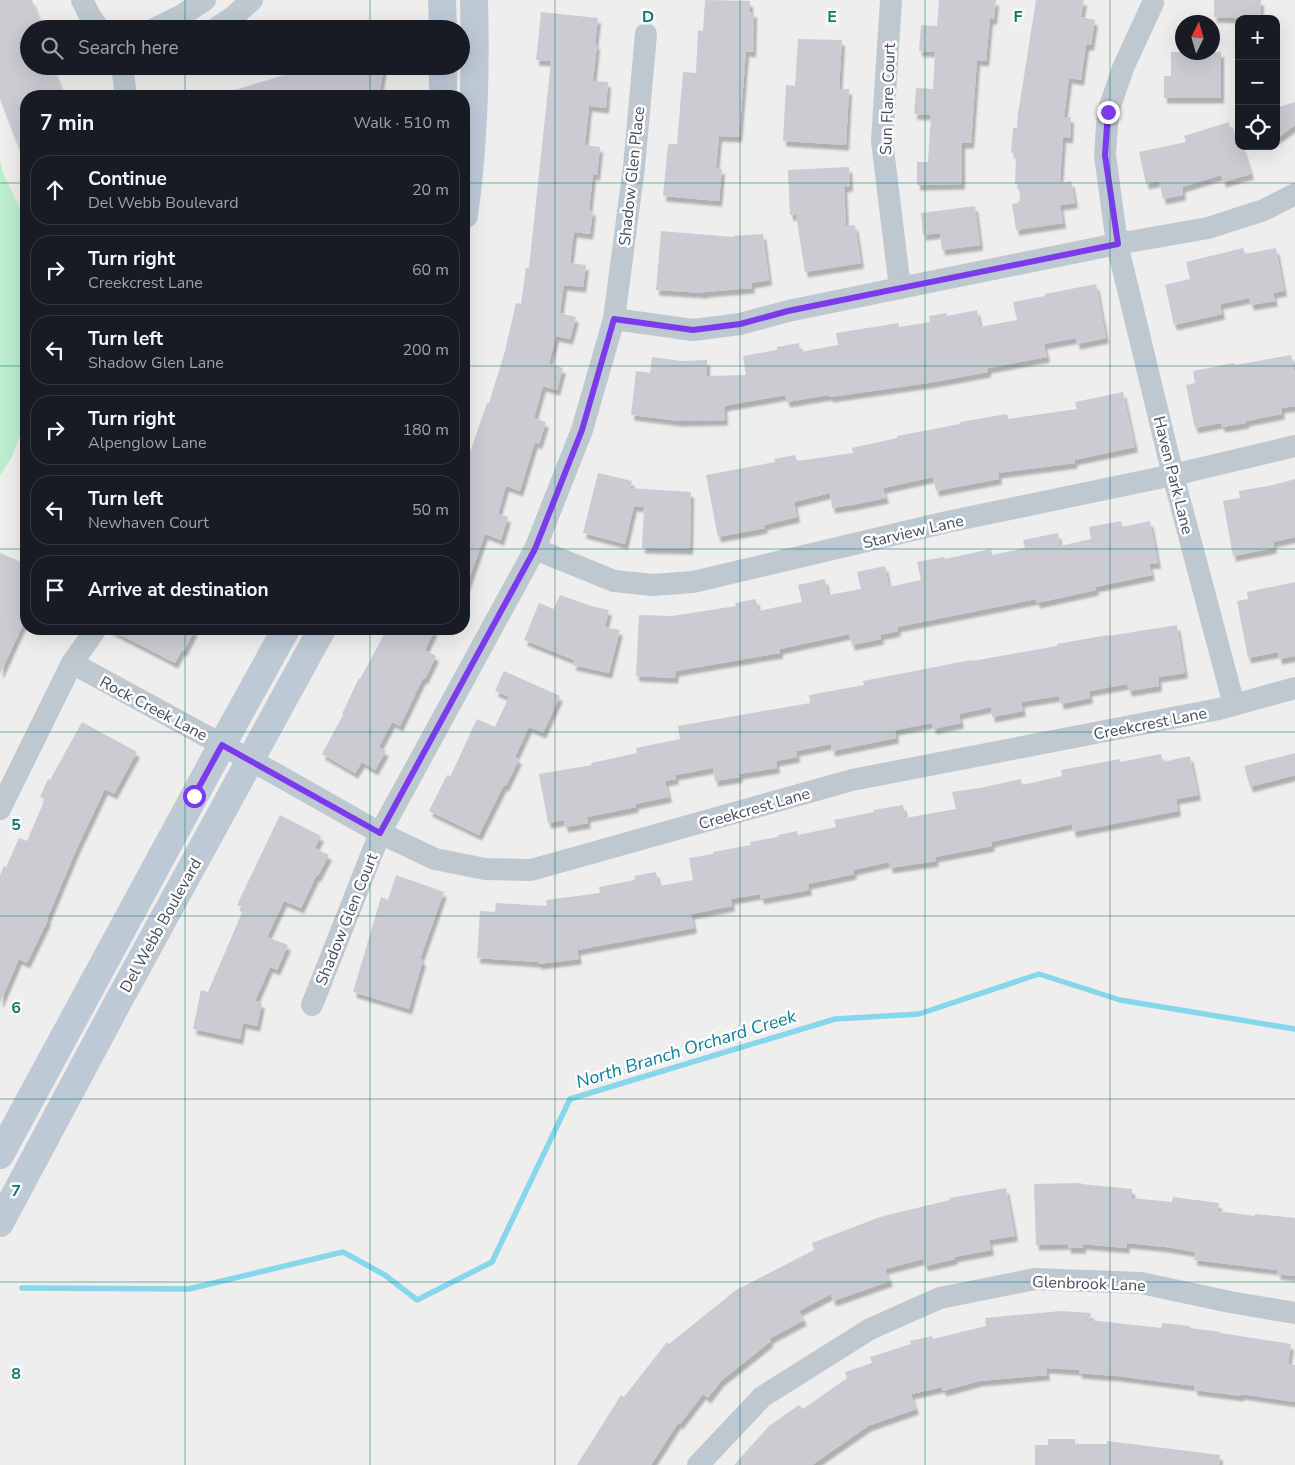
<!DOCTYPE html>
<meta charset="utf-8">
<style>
body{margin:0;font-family:"Nunito Sans",sans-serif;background:#242831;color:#f1f3f6}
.controls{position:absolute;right:15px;top:15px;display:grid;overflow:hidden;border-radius:10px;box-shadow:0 5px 20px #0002}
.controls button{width:45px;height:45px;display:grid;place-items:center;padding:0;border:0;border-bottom:1px solid #363941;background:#171b24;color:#f1f3f6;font:25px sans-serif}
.compass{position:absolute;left:1175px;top:15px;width:45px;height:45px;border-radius:50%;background:#171b24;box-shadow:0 5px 20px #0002;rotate:5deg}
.stop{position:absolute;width:15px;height:15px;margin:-11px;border:4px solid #7c3aed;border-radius:50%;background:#fff}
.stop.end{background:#7c3aed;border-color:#fff;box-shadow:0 1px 5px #0008}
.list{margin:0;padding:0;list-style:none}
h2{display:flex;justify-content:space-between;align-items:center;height:65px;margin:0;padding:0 20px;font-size:21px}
h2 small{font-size:16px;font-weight:400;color:#9ea1a6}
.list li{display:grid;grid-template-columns:32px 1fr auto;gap:15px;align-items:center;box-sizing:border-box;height:70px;margin:0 10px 10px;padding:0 10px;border:1px solid #363941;border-radius:20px}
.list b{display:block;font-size:19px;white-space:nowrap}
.list p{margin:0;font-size:16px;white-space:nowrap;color:#9ea1a6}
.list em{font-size:16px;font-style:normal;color:#9ea1a6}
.icon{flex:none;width:28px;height:28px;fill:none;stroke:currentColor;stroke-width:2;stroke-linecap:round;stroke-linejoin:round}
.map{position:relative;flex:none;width:1295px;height:1465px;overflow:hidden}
.search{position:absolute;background:#171b24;box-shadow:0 5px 20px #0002;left:20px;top:20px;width:450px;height:55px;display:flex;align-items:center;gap:12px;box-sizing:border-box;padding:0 18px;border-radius:28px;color:#9ea1a6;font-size:19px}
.panel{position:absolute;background:#171b24;box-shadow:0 5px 20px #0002;left:20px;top:90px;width:450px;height:545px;border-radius:20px}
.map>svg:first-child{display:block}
</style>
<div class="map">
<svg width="1295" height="1465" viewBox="0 0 1295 1465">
<defs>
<filter id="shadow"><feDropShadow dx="3" dy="5.5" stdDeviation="1" flood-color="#0004"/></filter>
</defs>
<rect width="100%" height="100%" fill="#f0eded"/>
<polygon fill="#baeece" points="0,161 3,173 26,221 26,427 17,442 12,457 0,475"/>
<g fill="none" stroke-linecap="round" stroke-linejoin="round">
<polyline stroke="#87d7ec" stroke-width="5.5" points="22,1288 189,1289 343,1252 385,1275 417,1300 492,1262 570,1099 835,1019 919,1014 1039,974 1120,1000 1295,1029"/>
</g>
<g fill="#caccd2" filter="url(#shadow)">
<polygon points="0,0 32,0 41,26 34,29 29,29 29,66 52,66 64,96 26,96 26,164 25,164 0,99"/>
<polygon points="705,0 750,1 750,12 754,12 753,52 746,51 739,137 719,136 716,168 722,169 719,201 663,196 668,144 677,144 683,72 696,73 698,30 703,31"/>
<polygon points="939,0 996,0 994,19 990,19 986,61 977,60 971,143 962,143 962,184 917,185 917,162 928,162 931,115 914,114 916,88 933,89 935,52 919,51 921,25 937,26"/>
<polygon points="1036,0 1084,0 1081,17 1095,20 1091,45 1086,45 1081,80 1069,78 1064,117 1071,117 1070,138 1063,137 1060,183 1071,181 1075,203 1060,205 1063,223 1016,230 1012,204 1018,203 1018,201 1020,201 1019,184 1015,184 1016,153 1011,153 1013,128 1017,128 1018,114"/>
<polygon points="1214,0 1261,0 1260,19 1214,17"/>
<polygon points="541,12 598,18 595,44 597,44 593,81 608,82 606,108 589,106 585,145 600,147 597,175 593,174 589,210 593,210 590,234 574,232 570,263 586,265 583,287 564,285 560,313 576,317 570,339 556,336 549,364 563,368 557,390 543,386 534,418 546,422 539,444 535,442 520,491 506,486 498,514 508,517 501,540 485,534 466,588 464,588 464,459 467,461 487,403 489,403 505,351 516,303 521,304 526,268 529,268 551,61 536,60"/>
<polygon points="798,39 842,40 839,89 849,89 846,145 783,141 786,85 795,86"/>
<polygon points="1171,52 1221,52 1221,98 1164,98 1164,76 1171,76"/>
<polygon points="290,66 384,66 379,96 228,96 228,92 291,73"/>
<polygon points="1295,102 1295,125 1276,139 1276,108"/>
<polygon points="1229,122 1237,146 1242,146 1251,174 1223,182 1221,175 1182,187 1183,195 1163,199 1159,181 1146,184 1139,152 1186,142 1184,136"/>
<polygon points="849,167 850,186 844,187 846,226 855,225 861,263 805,272 796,215 790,215 788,170"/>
<polygon points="975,206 980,245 942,250 940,233 923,235 921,213"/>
<polygon points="661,231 733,237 733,236 763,234 769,280 751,283 752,288 705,292 705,293 656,290"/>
<polygon points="1243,248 1245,254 1276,248 1284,291 1273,293 1275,301 1251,305 1249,298 1220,304 1222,314 1174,325 1165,285 1190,279 1186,262"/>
<polygon points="1096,284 1106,338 1077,344 1076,338 1044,344 1047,357 988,368 988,372 928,383 830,397 829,395 787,402 785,395 724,406 725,420 679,421 631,415 636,371 650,373 652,357 681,361 707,360 707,376 746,375 743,356 777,350 777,347 799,343 800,352 838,345 836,333 899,323 899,327 930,322 929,316 947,313 947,316 977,310 980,327 1017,320 1013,302 1045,296 1045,294"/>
<polygon points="1291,355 1295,375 1295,406 1281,408 1282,414 1246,421 1246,423 1222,427 1221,423 1195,428 1186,385 1195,383 1193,371 1234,363 1235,365"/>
<polygon points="1123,392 1135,447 1074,460 1075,463 998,473 999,479 936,491 933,477 883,488 886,498 852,505 832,508 830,493 794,502 797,517 764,525 765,528 718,537 706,475 775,462 774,459 795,455 797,461 853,453 852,448 897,438 897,436 960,424 960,422 1007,414 1008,419 1077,409 1075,402"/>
<polygon points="598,473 632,481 630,488 691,492 690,549 642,548 644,507 634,506 625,544 583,533"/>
<polygon points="1295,479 1295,537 1273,542 1274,548 1233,556 1223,501 1240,498 1239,491 1273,485"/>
<polygon points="1121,521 1122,527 1150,521 1158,563 1149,564 1152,575 1095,587 1096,590 1037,603 1036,599 897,627 898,631 880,635 881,639 852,645 849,634 780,649 780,653 676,671 675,678 636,676 639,615 672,616 736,606 735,603 756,599 758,611 802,602 798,585 825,579 828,595 861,589 857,572 885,566 889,587 921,580 917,562 944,557 945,559 991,549 992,555 1025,548 1023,540 1058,533 1060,546 1091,539 1089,527"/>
<polygon points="0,553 26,564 26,618 0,674"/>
<polygon points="1295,582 1295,656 1279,659 1278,652 1248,658 1237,601 1248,599 1247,592"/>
<polygon points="560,595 591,606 609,610 605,627 620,630 609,673 573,665 574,660 524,640 539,603 554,609"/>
<polygon points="1177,625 1185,673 1158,677 1159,686 1129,691 1127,684 1089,691 1090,698 1061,704 1059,696 1021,702 1023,711 992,717 991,707 959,714 961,723 933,729 932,723 895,730 896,738 832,751 831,744 796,751 797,757 776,761 777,768 739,774 740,777 715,781 713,768 675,775 676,779 665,781 669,797 635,804 636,807 587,817 588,823 565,827 564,820 548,823 539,774 592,765 591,763 637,753 636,748 680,739 678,726 810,703 809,695 864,685 863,681 971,660 972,661 1057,646 1057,644 1108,635 1108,636"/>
<polygon points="109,629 195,629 184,651 182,650 175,663"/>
<polygon points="387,629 435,629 425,650 436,656 425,679 423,678 400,726 392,722 379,747 386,751 375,770 362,762 355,773 322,754 343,715 342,714 359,678 360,679"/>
<polygon points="504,671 560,696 543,733 529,727 515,757 519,759 506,786 504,785 479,835 429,811 447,775 450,777 477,719 495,727 509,697 495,691"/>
<polygon points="82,722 137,752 114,794 105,789 77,848 47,919 48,920 27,963 19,959 0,1003 0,875 4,866 6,867 19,838 27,841 45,799 40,797 48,779 50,780"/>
<polygon points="1295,753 1295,775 1250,787 1244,766"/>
<polygon points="1161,754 1163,762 1190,756 1198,795 1176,799 1178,811 1073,832 1072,824 991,842 992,846 935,857 936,861 890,868 889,862 853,870 854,874 808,884 809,890 761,899 760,894 731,899 732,906 691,914 694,928 577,950 579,959 538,964 538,962 477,958 480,911 495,912 496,903 547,906 546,900 600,893 599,887 635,880 634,876 656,872 659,886 693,880 689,858 713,854 713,852 751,845 750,842 778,837 778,835 797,831 798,835 836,827 834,820 874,812 873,810 903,805 905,818 956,809 952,792 980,788 1021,779 1022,785 1062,776 1061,770 1120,759 1120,762"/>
<polygon points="280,815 321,836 315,848 329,855 318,876 316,876 301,908 284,901 267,937 288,945 277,970 270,967 255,1001 262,1003 257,1026 243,1023 240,1039 193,1029 201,990 208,992 244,908 237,905"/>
<polygon points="396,875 444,892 420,959 423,960 409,1009 353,992 381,897 388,900"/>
<polygon points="1081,1183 1081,1184 1132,1189 1132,1198 1172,1202 1173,1197 1219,1203 1218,1211 1255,1216 1255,1214 1295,1218 1295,1276 1277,1274 1278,1270 1194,1260 1195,1252 1166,1247 1127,1243 1126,1248 1083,1244 1083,1248 1068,1248 1068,1244 1036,1245 1034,1184"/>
<polygon points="1006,1188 1015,1236 989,1240 991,1250 954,1257 955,1259 925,1266 923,1259 885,1269 890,1281 833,1301 831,1294 799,1311 804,1320 769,1339 771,1341 721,1381 708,1398 703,1394 680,1424 678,1423 651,1465 577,1465 621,1395 624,1397 667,1342 669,1344 736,1290 814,1250 812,1243 880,1217 950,1200 950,1198"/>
<polygon points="1061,1311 1091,1313 1090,1320 1161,1328 1162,1323 1190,1326 1190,1328 1221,1332 1221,1333 1291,1344 1288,1364 1295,1365 1295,1402 1241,1394 1241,1396 1194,1390 1195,1386 1117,1376 1079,1373 1079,1370 1046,1368 1047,1375 979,1381 943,1391 942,1387 911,1394 916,1409 868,1426 812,1465 734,1465 769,1426 799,1405 803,1409 847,1378 845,1372 872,1363 870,1357 911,1344 910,1341 932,1336 933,1339 986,1326 985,1318"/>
<polygon points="1048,1439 1075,1439 1075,1444 1107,1444 1107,1441 1220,1455 1219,1465 1035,1465 1035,1445 1048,1445"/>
</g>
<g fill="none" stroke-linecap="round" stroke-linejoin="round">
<g stroke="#bdc8d0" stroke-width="22">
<polyline points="82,0 90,16 99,29"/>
<polyline points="891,0 882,141 900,288"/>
<polyline points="1153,3 1123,68 1108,112 1105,155 1117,244 1173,475 1234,705"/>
<polyline points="154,29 182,15 205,0"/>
<polyline points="215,29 234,16 252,0"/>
<polyline points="122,66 126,96"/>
<polyline points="614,319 693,330 740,324 788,311 900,288 1117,244 1208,228 1264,210 1295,194"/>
<polyline points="535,549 614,581 653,585 693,582 947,522 1173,475 1295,446"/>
<polyline points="72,663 274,773 380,833 435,859 485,869 531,870 852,780 1219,709 1295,688"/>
<polyline points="0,809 72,663 96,629"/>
<polyline points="312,1005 380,833 535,549 582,430 614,319 634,167 646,34"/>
<polyline points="698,1465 762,1397 870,1329 940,1298 1035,1279 1141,1283 1230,1302 1295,1313"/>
</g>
<g stroke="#bdc9d4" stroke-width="28">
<polyline points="442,0 443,29"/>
<polyline points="443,96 443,66"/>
<path d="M464 215C474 144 476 72 474 0"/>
<polyline points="0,1155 222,745 286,629"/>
<polyline points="0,1223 118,1002 322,629"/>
</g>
</g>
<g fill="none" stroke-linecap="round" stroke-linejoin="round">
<polyline stroke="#7c3aed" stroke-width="6" points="194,796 222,745 380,833 535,549 582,430 614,319 693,330 740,324 788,311 1118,244 1105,155 1108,112"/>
</g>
<path fill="none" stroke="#0f766e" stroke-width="1" stroke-opacity="0.55" d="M185 0V29M370 0V29M555 0V1465M740 0V1465M925 0V1465M1110 0V1465M185 66V96M370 66V96M0 183H26M464 183H1295M0 366H26M464 366H1295M0 549H26M464 549H1295M185 629V1465M370 629V1465M0 732H1295M0 916H1295M0 1099H1295M0 1282H1295"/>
<g text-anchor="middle" stroke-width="5" stroke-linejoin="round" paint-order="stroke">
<g font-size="16" fill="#45515a" stroke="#fff">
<text transform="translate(887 99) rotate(-88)" y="6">Sun Flare Court</text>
<text transform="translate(631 176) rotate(-84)" y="6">Shadow Glen Place</text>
<text transform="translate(1174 475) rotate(76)" y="6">Haven Park Lane</text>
<text transform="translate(913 531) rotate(-13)" y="6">Starview Lane</text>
<text transform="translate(154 708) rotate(28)" y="6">Rock Creek Lane</text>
<text transform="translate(1150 723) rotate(-11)" y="6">Creekcrest Lane</text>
<text transform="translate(754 808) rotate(-16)" y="6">Creekcrest Lane</text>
<text transform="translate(346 919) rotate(-68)" y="6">Shadow Glen Court</text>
<text transform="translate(160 925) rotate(-61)" y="6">Del Webb Boulevard</text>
<text transform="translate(1089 1283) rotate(2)" y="6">Glenbrook Lane</text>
</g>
<g font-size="18" font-style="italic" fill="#0c81a0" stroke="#fff">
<text transform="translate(686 1049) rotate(-17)" y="6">North Branch Orchard Creek</text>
</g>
</g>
<g font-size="16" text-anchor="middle" font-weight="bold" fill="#0f766e" stroke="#fff" stroke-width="5" stroke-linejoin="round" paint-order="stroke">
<text x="648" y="22">D</text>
<text x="832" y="22">E</text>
<text x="1018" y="22">F</text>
<text x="16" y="830">5</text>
<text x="16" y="1013">6</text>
<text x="16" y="1196">7</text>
<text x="16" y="1379">8</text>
</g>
</svg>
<div class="controls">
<button>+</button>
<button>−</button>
<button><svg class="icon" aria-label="locate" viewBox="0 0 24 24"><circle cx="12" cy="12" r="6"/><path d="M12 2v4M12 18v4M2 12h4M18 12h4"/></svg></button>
</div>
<svg class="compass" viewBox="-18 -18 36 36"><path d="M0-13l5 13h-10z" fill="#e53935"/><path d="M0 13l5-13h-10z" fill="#9ea1a6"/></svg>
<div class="stop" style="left:194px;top:796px"></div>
<div class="stop end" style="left:1108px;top:112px"></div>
<div class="search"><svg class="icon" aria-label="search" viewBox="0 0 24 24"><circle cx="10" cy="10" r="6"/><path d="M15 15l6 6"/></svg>Search here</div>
<section class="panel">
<h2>7 min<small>Walk · 510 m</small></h2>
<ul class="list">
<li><svg class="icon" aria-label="ahead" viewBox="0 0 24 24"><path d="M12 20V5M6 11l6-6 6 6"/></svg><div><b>Continue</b><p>Del Webb Boulevard</p></div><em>20 m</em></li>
<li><svg class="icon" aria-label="right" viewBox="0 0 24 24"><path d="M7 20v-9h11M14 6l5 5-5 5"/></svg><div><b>Turn right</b><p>Creekcrest Lane</p></div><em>60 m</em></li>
<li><svg class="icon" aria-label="left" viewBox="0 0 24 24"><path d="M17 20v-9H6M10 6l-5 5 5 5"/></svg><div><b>Turn left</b><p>Shadow Glen Lane</p></div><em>200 m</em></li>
<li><svg class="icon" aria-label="right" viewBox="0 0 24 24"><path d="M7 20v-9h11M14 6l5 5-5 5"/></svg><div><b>Turn right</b><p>Alpenglow Lane</p></div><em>180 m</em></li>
<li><svg class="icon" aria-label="left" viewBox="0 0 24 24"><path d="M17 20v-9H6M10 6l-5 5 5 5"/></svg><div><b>Turn left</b><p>Newhaven Court</p></div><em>50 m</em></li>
<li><svg class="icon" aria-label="arrive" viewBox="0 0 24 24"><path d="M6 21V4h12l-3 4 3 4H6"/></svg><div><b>Arrive at destination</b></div></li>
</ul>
</section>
</div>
